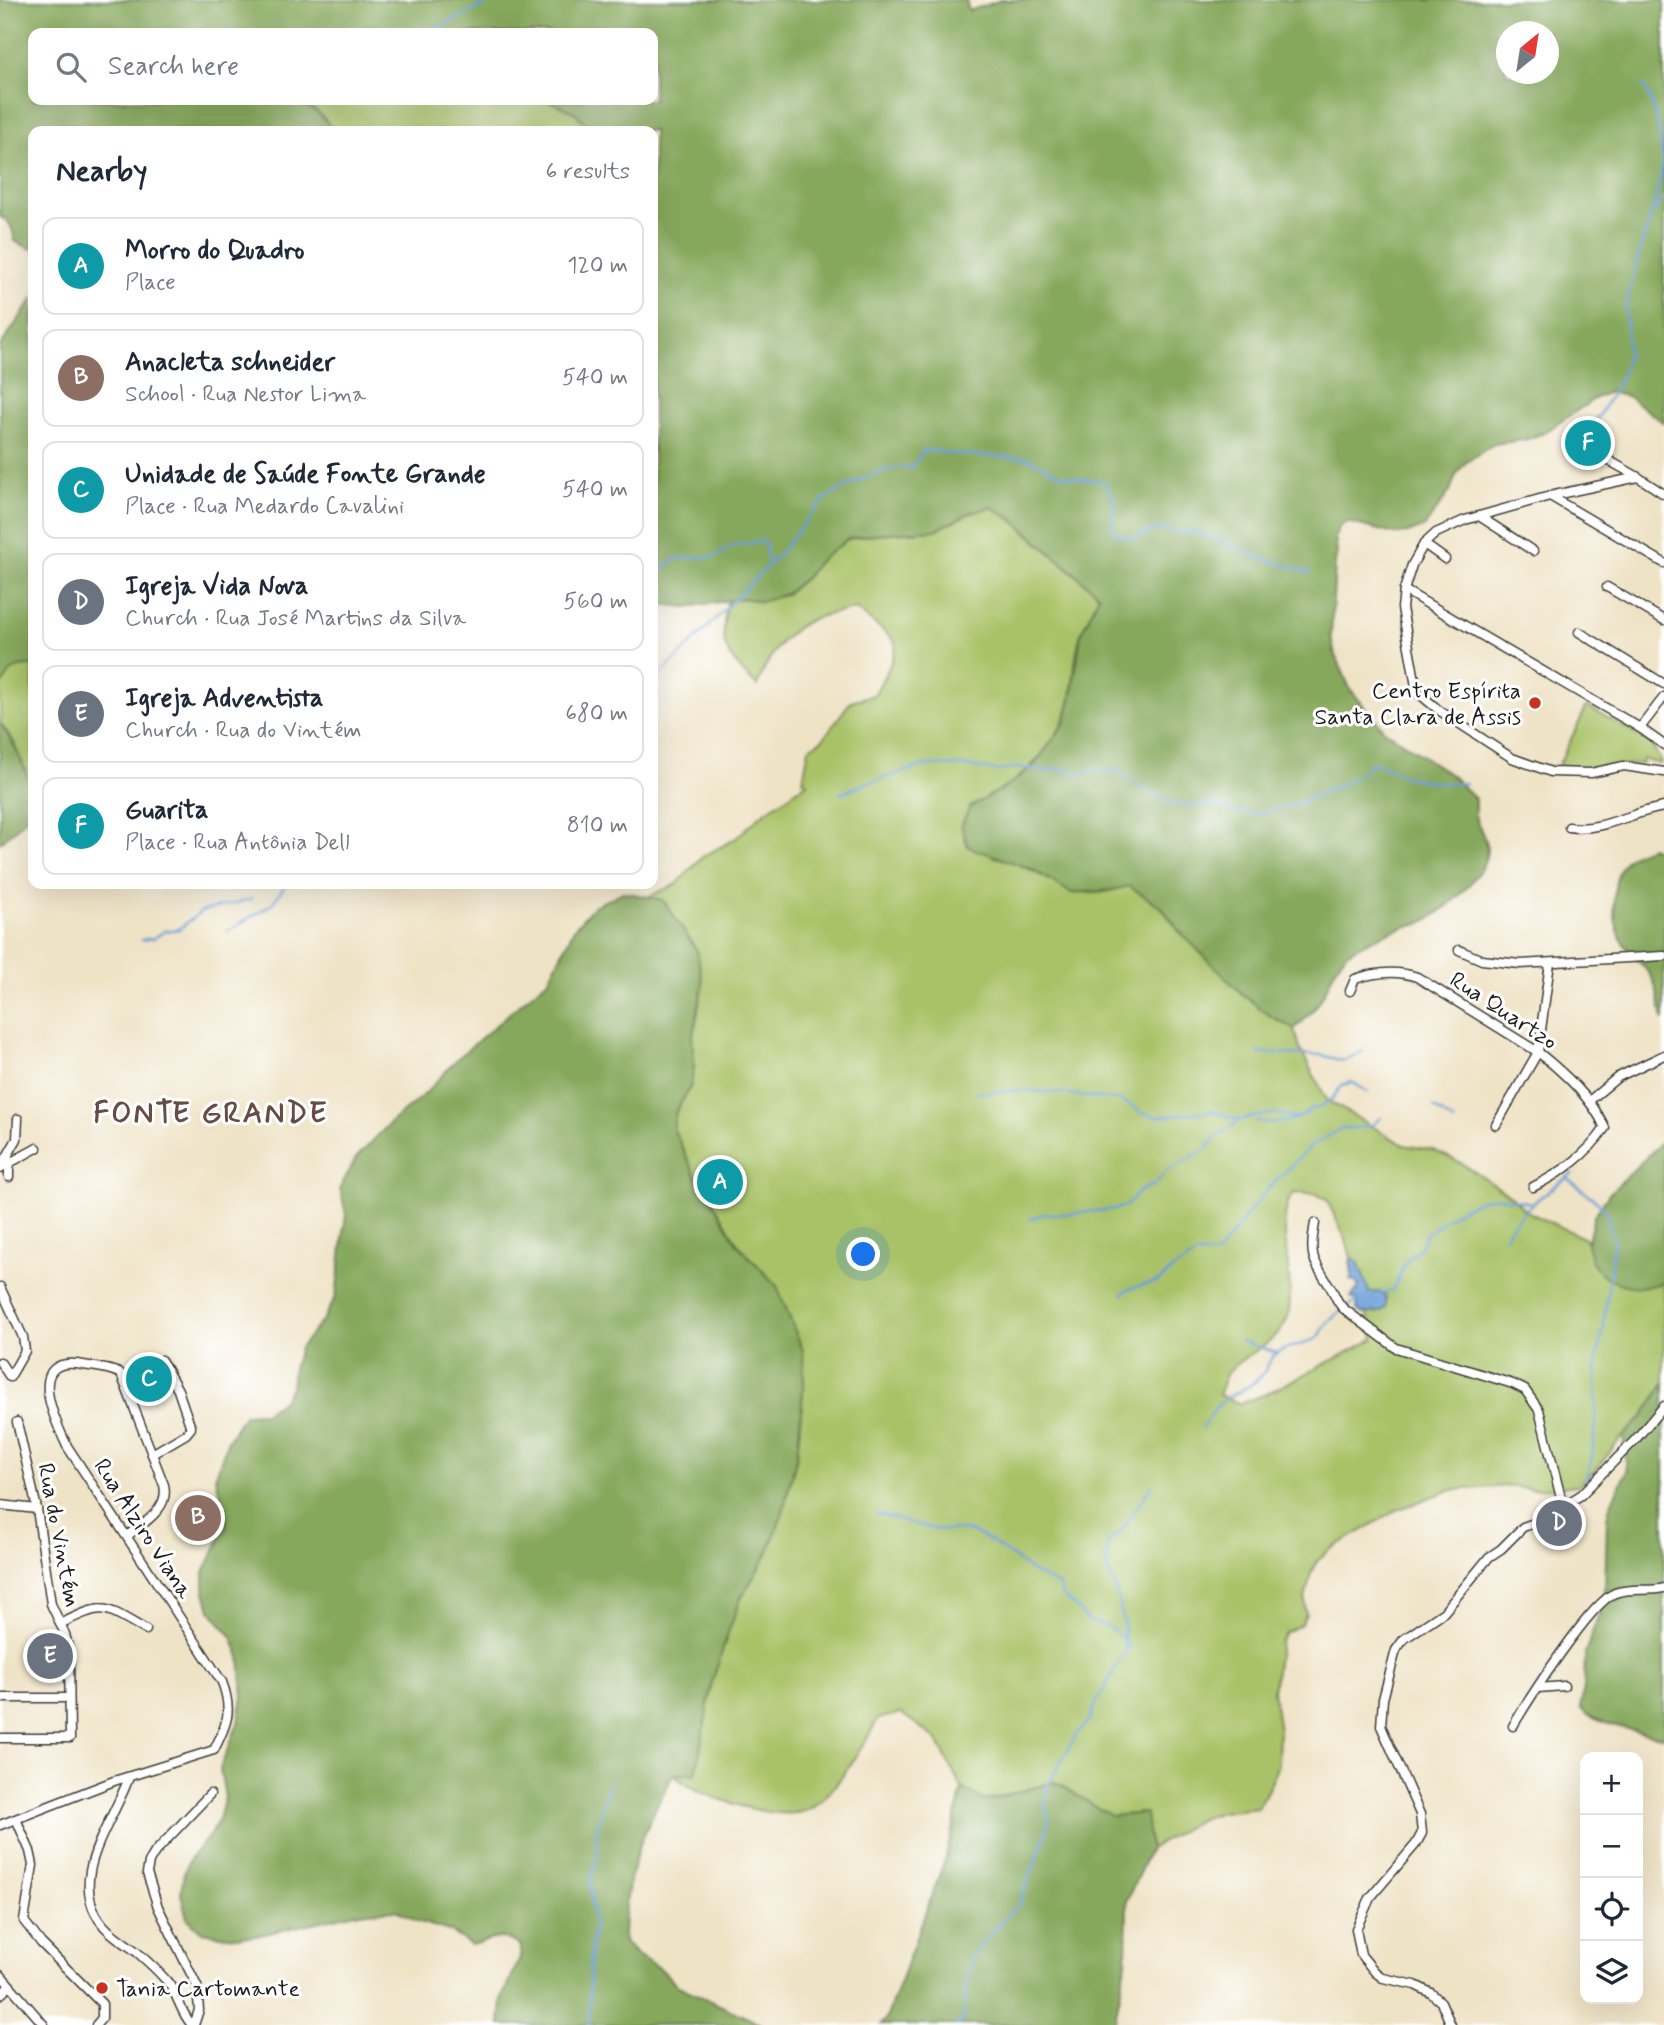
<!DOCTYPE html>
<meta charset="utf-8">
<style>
body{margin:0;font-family:Mynerve,sans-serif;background:#f6f6f7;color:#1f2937}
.controls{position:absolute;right:21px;bottom:21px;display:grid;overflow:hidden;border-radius:14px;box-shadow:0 7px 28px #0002}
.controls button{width:63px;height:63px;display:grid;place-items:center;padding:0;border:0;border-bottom:2px solid #e0e1e3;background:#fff;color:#1f2937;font:35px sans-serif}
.compass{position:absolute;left:1496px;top:21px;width:63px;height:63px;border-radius:50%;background:#fff;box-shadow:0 7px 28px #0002;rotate:30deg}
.you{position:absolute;left:864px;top:1255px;width:24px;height:24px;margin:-18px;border:5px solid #fff;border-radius:50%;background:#1a73e8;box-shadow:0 0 0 10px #1a73e833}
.badge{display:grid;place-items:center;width:46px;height:46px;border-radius:50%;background:#db2777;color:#fff;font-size:23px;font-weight:700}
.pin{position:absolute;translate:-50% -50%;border:4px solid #fff;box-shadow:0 2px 7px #0006}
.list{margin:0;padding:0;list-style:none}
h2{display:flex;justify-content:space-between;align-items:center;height:91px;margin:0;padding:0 28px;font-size:30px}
h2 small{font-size:23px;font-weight:400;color:#747a83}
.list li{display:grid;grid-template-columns:46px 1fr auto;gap:21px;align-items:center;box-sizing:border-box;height:98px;margin:0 14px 14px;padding:0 14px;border:2px solid #e0e1e3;border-radius:14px}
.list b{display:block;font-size:26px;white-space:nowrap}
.list p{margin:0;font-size:23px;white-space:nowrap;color:#747a83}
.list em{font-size:23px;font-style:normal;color:#747a83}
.icon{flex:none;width:38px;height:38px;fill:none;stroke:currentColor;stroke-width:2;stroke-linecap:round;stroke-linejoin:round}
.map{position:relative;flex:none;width:1664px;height:2025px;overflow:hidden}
.search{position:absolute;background:#fff;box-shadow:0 7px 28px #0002;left:28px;top:28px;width:630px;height:77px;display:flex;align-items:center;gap:18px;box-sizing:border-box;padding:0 24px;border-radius:14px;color:#747a83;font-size:26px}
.panel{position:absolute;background:#fff;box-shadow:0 7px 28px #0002;left:28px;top:126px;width:630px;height:763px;border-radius:14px}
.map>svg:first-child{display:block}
</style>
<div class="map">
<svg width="1664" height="2025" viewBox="0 0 1664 2025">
<rect width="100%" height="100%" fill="#fff"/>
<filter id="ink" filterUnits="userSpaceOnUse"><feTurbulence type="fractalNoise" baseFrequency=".0143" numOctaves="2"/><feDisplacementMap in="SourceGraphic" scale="14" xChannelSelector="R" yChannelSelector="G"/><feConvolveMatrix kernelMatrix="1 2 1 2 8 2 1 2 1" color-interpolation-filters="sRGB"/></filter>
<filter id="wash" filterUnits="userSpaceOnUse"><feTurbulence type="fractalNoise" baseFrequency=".00686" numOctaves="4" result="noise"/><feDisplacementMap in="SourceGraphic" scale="28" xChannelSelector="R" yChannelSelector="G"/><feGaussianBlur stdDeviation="1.57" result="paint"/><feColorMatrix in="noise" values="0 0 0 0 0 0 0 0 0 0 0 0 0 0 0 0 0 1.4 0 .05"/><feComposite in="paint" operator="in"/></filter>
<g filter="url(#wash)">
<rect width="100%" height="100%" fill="#efe3c6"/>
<g fill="#a9c268" stroke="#626f42" stroke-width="2" fill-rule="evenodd">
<path d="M283 100 549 101 576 113 592 131H332C322 109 304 104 283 100Z"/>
<path d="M991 507 1011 519 1099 595C1094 608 1086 621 1081 634 1074 654 1074 677 1071 698 1064 736 1024 782 987 796L994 857C1028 862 1055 891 1091 893 1103 894 1117 889 1129 885L1162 908 1179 931 1269 1015 1294 1029 1300 1049 1327 1100 1404 1145 1433 1150 1461 1163 1511 1196 1526 1211 1586 1239C1595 1271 1601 1281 1636 1282 1645 1283 1655 1284 1664 1282V1384L1642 1418 1620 1439 1596 1470 1579 1485 1535 1489 1507 1486 1450 1490 1397 1510 1329 1550 1318 1560 1311 1573 1305 1599 1306 1614 1301 1624 1285 1633 1280 1642 1273 1691 1279 1731 1278 1763 1273 1779 1258 1808 1221 1812 1201 1819 1150 1849 1145 1813 1111 1816 1055 1782 984 1801 962 1788 936 1739 901 1713 878 1719C865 1742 830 1804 805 1811 786 1817 759 1811 741 1806 714 1798 695 1792 673 1775L696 1773 712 1682 728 1633 741 1598 768 1553 782 1515 797 1456 804 1380 777 1286 738 1244 718 1210 697 1179 673 1128 676 1111 690 1088 694 1067 692 1039 698 1013 697 951 682 929 647 897 677 884 702 857 735 839 761 815 807 783 803 780 809 748 823 739 851 701 874 695C880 684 899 653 895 643 892 634 864 617 856 609 841 612 822 614 808 621 783 634 766 660 757 686 724 653 718 646 728 600L745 598 761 602 805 578 818 562 848 539 876 534 936 530 970 513ZM1294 1193 1316 1194 1327 1200 1346 1240 1374 1339 1270 1392 1241 1404 1219 1395C1221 1389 1223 1380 1226 1375 1239 1355 1275 1347 1286 1321 1300 1291 1271 1215 1294 1193Z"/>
<polygon points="23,665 33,666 33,822 28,815 30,804 20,761 14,742 0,723 0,688 10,671"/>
<polygon points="1587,706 1650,742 1661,761 1660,764 1643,759 1642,763 1595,769 1557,768"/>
</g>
<g fill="#86a85c" stroke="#51623c" stroke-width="2" fill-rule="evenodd">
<path d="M0 0H966L969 11 1001 0H1664V423L1629 397 1609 392 1594 399 1544 433 1524 440 1494 444 1465 463 1456 475 1450 491 1425 526 1408 533 1395 534 1347 522 1339 527 1335 538 1337 551 1335 563 1331 636 1334 651 1350 689 1383 729 1451 775 1475 799C1475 804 1475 810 1475 815 1478 827 1487 838 1487 851 1485 877 1442 914 1419 924 1414 926 1409 925 1404 927 1393 930 1352 948 1346 954 1334 966 1330 983 1322 997 1315 1010 1306 1019 1294 1029L1269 1015 1242 994 1179 931 1162 908 1129 886 1112 890 1071 893 1032 869 968 847 961 826 970 807 1003 789 1033 766 1064 725 1071 700 1081 634 1099 595 1012 519 991 507 970 513 936 530 876 534 848 539 818 562 805 578 786 594 761 602 745 598 686 607 653 603V131H592L576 113 549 101 524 100H653V33H33V100H283C304 104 322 109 332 131H33V248L31 249 15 241C13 231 11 220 0 217ZM1506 32H1548V74H1506Z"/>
<path d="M33 299V666C13 665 10 671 0 688V346Z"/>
<path d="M0 723C14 743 41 790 28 815 22 825 8 835 0 843Z"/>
<path d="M1650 847 1664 852V1021C1659 1008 1659 992 1653 980 1646 965 1634 959 1626 947 1611 925 1609 881 1626 860 1631 854 1643 851 1650 847Z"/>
<path d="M623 892 663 900 697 951 703 984 692 1039 694 1067 690 1088 676 1111 673 1128 697 1179 718 1210 737 1244 777 1286 803 1351 804 1380 797 1456 782 1515 768 1553 741 1598 728 1633 712 1682 696 1773 673 1775C641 1833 624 1875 624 1942L637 1955 660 1968 678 1986 763 2025H500L502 1998 520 1958 521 1946C496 1931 495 1941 471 1945L449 1931 417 1921 396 1910 356 1913 256 1936 234 1937 202 1932 187 1918 181 1894 184 1872 191 1857 210 1835 219 1819 225 1797 220 1769 238 1723 243 1697 240 1657 232 1637 210 1610 204 1588V1572L226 1527V1510L215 1478 228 1440 245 1414 264 1413 283 1400 291 1387 293 1368 300 1348 324 1318 336 1297 346 1214 340 1188 356 1158 392 1121 426 1093 457 1059 549 979 575 927 594 906Z"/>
<path d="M1664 1140V1282C1642 1291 1611 1287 1595 1267 1590 1260 1588 1248 1586 1239L1588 1240 1594 1216 1610 1193Z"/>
<path d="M1664 1384V1737C1642 1731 1592 1725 1580 1708L1584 1687 1585 1653 1605 1597 1607 1517 1610 1505 1627 1471 1623 1436 1642 1418Z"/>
<polygon points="1055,1782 1111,1816 1146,1813 1150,1849 1127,1900 1126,1963 1114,2025 881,2025 886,2019 946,1857 962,1788 985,1801"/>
</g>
<polygon fill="#6b9ed6" stroke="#445d79" stroke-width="2" points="1352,1258 1358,1262 1369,1292 1380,1292 1386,1297 1386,1307 1380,1312 1363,1314 1357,1310 1358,1300 1351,1297 1359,1287 1355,1281 1350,1280 1352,1274 1350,1261"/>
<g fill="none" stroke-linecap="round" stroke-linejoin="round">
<g stroke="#6b9ed6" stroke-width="2.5">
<polyline points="399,33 429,32 489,3 508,0"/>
<path d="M1643 85C1654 99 1664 148 1662 166 1660 181 1656 196 1653 210"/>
<polyline points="1587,436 1621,378 1628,353 1625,308 1639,252 1652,213 1664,200"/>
<polyline points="653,576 677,558 714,557 735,545 764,541 769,563"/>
<polyline points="653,683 780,553 825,498 862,479 883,471 899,467 912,468 924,450 954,454 1027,458 1064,476 1105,482 1114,499 1112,526 1113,531 1118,535 1135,538 1155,529 1204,534 1255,556 1310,573"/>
<path d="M840 794 864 784 926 765 966 766 998 771 1019 767 1043 771 1061 769 1079 773 1103 770 1119 772 1138 786 1176 805H1219L1233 812 1259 814 1299 803 1345 783 1364 772 1371 763C1389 766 1394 773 1409 777 1428 782 1446 785 1466 783"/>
<polyline points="228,931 272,904 286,884"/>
<polyline points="141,940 154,938 165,931 179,929 202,911 252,899"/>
<polyline points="1258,1053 1321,1055 1343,1061 1363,1051"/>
<polyline points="977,1093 1020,1090 1058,1093 1117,1100 1131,1105 1142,1113 1157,1117 1212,1111 1239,1120"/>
<polyline points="1434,1108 1454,1122"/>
<path d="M1257 1121C1271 1126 1304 1120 1312 1108L1317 1109 1332 1099 1342 1085 1352 1082 1368 1092"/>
<polyline points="1567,1178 1604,1207 1614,1240 1603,1331 1596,1360 1596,1423 1592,1457 1585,1482"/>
<polyline points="1030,1219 1044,1214 1069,1214 1115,1209 1126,1206 1140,1191 1155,1184 1168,1170 1207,1149 1217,1135 1230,1128 1239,1120 1274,1113 1294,1118"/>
<path d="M1505 1236C1524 1206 1546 1193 1573 1173"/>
<polyline points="1382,1293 1393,1290 1406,1261 1420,1248 1426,1234 1457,1211 1484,1199 1495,1197 1532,1203"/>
<polyline points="1122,1294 1128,1289 1159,1281 1173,1269 1198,1254 1216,1255 1267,1190 1311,1146 1341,1129 1371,1126 1381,1118"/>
<polyline points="1241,1341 1277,1353"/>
<path d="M1202 1428C1211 1417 1216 1403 1230 1396 1241 1390 1254 1385 1262 1375 1268 1368 1268 1359 1277 1353 1290 1344 1306 1347 1318 1337 1324 1332 1319 1334 1324 1328 1332 1317 1344 1307 1358 1301"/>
<path d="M877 1514C896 1518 914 1525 934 1529 946 1532 959 1528 971 1532 1004 1544 1026 1574 1058 1584L1062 1596 1074 1605 1085 1618 1090 1622 1107 1626 1123 1638 1129 1647 1125 1654"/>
<polyline points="589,2025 590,1955 594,1927 590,1880 597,1859 597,1826 611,1780"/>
<polyline points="957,2025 964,2017 966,1988 973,1954 1020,1902 1046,1833 1049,1817 1045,1808 1047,1787 1076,1735 1090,1719 1095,1705 1124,1653 1124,1623 1114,1583 1106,1568 1109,1541 1121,1531 1152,1485"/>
</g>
</g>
</g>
<g filter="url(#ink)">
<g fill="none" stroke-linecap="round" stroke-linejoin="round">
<defs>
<g id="street">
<polyline points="1585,447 1638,477"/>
<polyline points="1664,494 1638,477 1550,496 1465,520 1436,533 1424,544 1412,565 1404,590 1402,608 1417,692 1440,711 1512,758 1551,772 1591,773 1624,766 1664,772"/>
<polyline points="1550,496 1664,563"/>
<polyline points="1479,516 1533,551"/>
<polyline points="1424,544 1445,559"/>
<polyline points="1607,587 1664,620"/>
<polyline points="1404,590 1640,728 1664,745"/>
<polyline points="1579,632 1664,684"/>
<polyline points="1640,728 1664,697"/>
<path d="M1569 827C1602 832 1631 812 1664 807"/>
<polyline points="1459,950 1482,960 1520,964 1664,956"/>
<path d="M1350 991 1355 979C1376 972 1396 970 1417 977L1538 1052C1564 1073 1592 1098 1605 1128 1586 1156 1562 1172 1533 1187"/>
<polyline points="1589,1101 1618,1077 1664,1055"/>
<polyline points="1496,1125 1538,1052 1550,963"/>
<polyline points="9,1163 9,1177"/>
<polyline points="4,1166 37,1148"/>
<polyline points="0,1169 17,1139 18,1119"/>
<path d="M1315 1223C1309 1255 1312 1259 1329 1285 1335 1293 1336 1302 1344 1309L1396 1348 1513 1384 1525 1390 1539 1410 1563 1506"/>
<polyline points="0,1287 23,1337 25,1351 10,1377 0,1362"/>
<polyline points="152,1454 186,1434 191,1428 178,1390 161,1360"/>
<polyline points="0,1505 37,1509"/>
<path d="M60 1624C106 1602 102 1605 146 1630"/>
<polyline points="1538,1688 1564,1686"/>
<polyline points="0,1698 69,1698"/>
<path d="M1513 1726C1529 1699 1591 1602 1615 1593 1630 1587 1649 1592 1664 1588"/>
<polyline points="0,1738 70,1738 69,1651 65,1634 51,1604 37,1509 17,1422"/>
<path d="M129 1777C113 1824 64 1879 104 1926 114 1937 127 1944 138 1953 147 1961 157 1970 165 1979 178 1992 179 2011 192 2025"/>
<polyline points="16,1819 30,1851 33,1865 24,1921 41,1943 102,2004 102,2018 96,2025"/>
<path d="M0 1825 114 1781 214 1750C227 1724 233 1711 222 1682L67 1446C54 1419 24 1354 83 1365 95 1367 110 1368 121 1374L164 1485C170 1509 143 1523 127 1536"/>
<polyline points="0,1974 44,2025"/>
<polyline points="0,1995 10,1986"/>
<polyline points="194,2025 199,2010 197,1986 158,1907 147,1873 149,1862 155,1852 210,1794"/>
<polyline points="1451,2025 1441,2002 1431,1993 1415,1985 1383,1978 1375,1972 1361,1955 1356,1929 1370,1898 1416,1844 1422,1833 1420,1814 1381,1726 1383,1699 1396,1650 1404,1639 1444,1612 1489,1557 1501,1549 1523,1527 1551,1517 1563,1506 1581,1495 1635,1440 1664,1406"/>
</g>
</defs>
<use href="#street" stroke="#3c3a36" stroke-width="11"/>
<use href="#street" stroke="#fff" stroke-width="8"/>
</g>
</g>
<g fill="#c8321e" stroke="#fff" stroke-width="2.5">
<circle cx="1535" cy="703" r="7"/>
<circle cx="102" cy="1988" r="7"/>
</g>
<g text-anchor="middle" stroke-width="6" stroke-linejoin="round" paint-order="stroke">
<g font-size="23" fill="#1c1c1c" stroke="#fff" text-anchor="end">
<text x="1521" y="698">Centro Espírita<tspan x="1521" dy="26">Santa Clara de Assis</tspan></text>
<text x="116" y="1996" text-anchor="start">Tania Cartomante</text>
</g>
<g font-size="23" fill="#1c1c1c" stroke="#fff">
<text transform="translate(1504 1010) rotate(33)" y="8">Rua Quartzo</text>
<text transform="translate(144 1528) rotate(57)" y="8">Rua Alziro Viana</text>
<text transform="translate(60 1535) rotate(79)" y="8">Rua do Vintém</text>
</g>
<g font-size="30" font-weight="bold" letter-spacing="2" fill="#664c44" stroke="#fff">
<text x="211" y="1122">FONTE GRANDE</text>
</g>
</g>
</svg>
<div class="controls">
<button>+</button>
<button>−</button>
<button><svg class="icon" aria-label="locate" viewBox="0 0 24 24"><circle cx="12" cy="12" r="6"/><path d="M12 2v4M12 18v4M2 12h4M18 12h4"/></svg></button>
<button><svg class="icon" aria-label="layers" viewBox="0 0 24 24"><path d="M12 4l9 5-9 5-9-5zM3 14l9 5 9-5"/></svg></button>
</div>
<svg class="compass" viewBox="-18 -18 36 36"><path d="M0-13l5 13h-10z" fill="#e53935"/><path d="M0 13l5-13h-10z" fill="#747a83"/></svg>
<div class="you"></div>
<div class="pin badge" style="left:720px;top:1182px;background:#0f9aa8">A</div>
<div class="pin badge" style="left:198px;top:1518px;background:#8d6e63">B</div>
<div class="pin badge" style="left:149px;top:1379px;background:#0f9aa8">C</div>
<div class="pin badge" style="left:1559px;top:1523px;background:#6b7280">D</div>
<div class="pin badge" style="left:50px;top:1656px;background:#6b7280">E</div>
<div class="pin badge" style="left:1588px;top:443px;background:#0f9aa8">F</div>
<div class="search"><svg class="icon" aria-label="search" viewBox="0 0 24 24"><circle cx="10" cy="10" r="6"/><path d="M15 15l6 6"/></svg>Search here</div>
<section class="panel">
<h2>Nearby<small>6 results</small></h2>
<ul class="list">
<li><span class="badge" style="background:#0f9aa8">A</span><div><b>Morro do Quadro</b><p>Place</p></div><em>120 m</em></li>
<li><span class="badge" style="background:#8d6e63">B</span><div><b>Anacleta schneider</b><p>School · Rua Nestor Lima</p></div><em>540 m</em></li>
<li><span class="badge" style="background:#0f9aa8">C</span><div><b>Unidade de Saúde Fonte Grande</b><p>Place · Rua Medardo Cavalini</p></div><em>540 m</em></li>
<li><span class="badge" style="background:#6b7280">D</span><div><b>Igreja Vida Nova</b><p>Church · Rua José Martins da Silva</p></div><em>560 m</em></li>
<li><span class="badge" style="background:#6b7280">E</span><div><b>Igreja Adventista</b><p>Church · Rua do Vintém</p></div><em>680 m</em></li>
<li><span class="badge" style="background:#0f9aa8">F</span><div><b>Guarita</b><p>Place · Rua Antônia Dell</p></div><em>810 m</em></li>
</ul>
</section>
</div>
